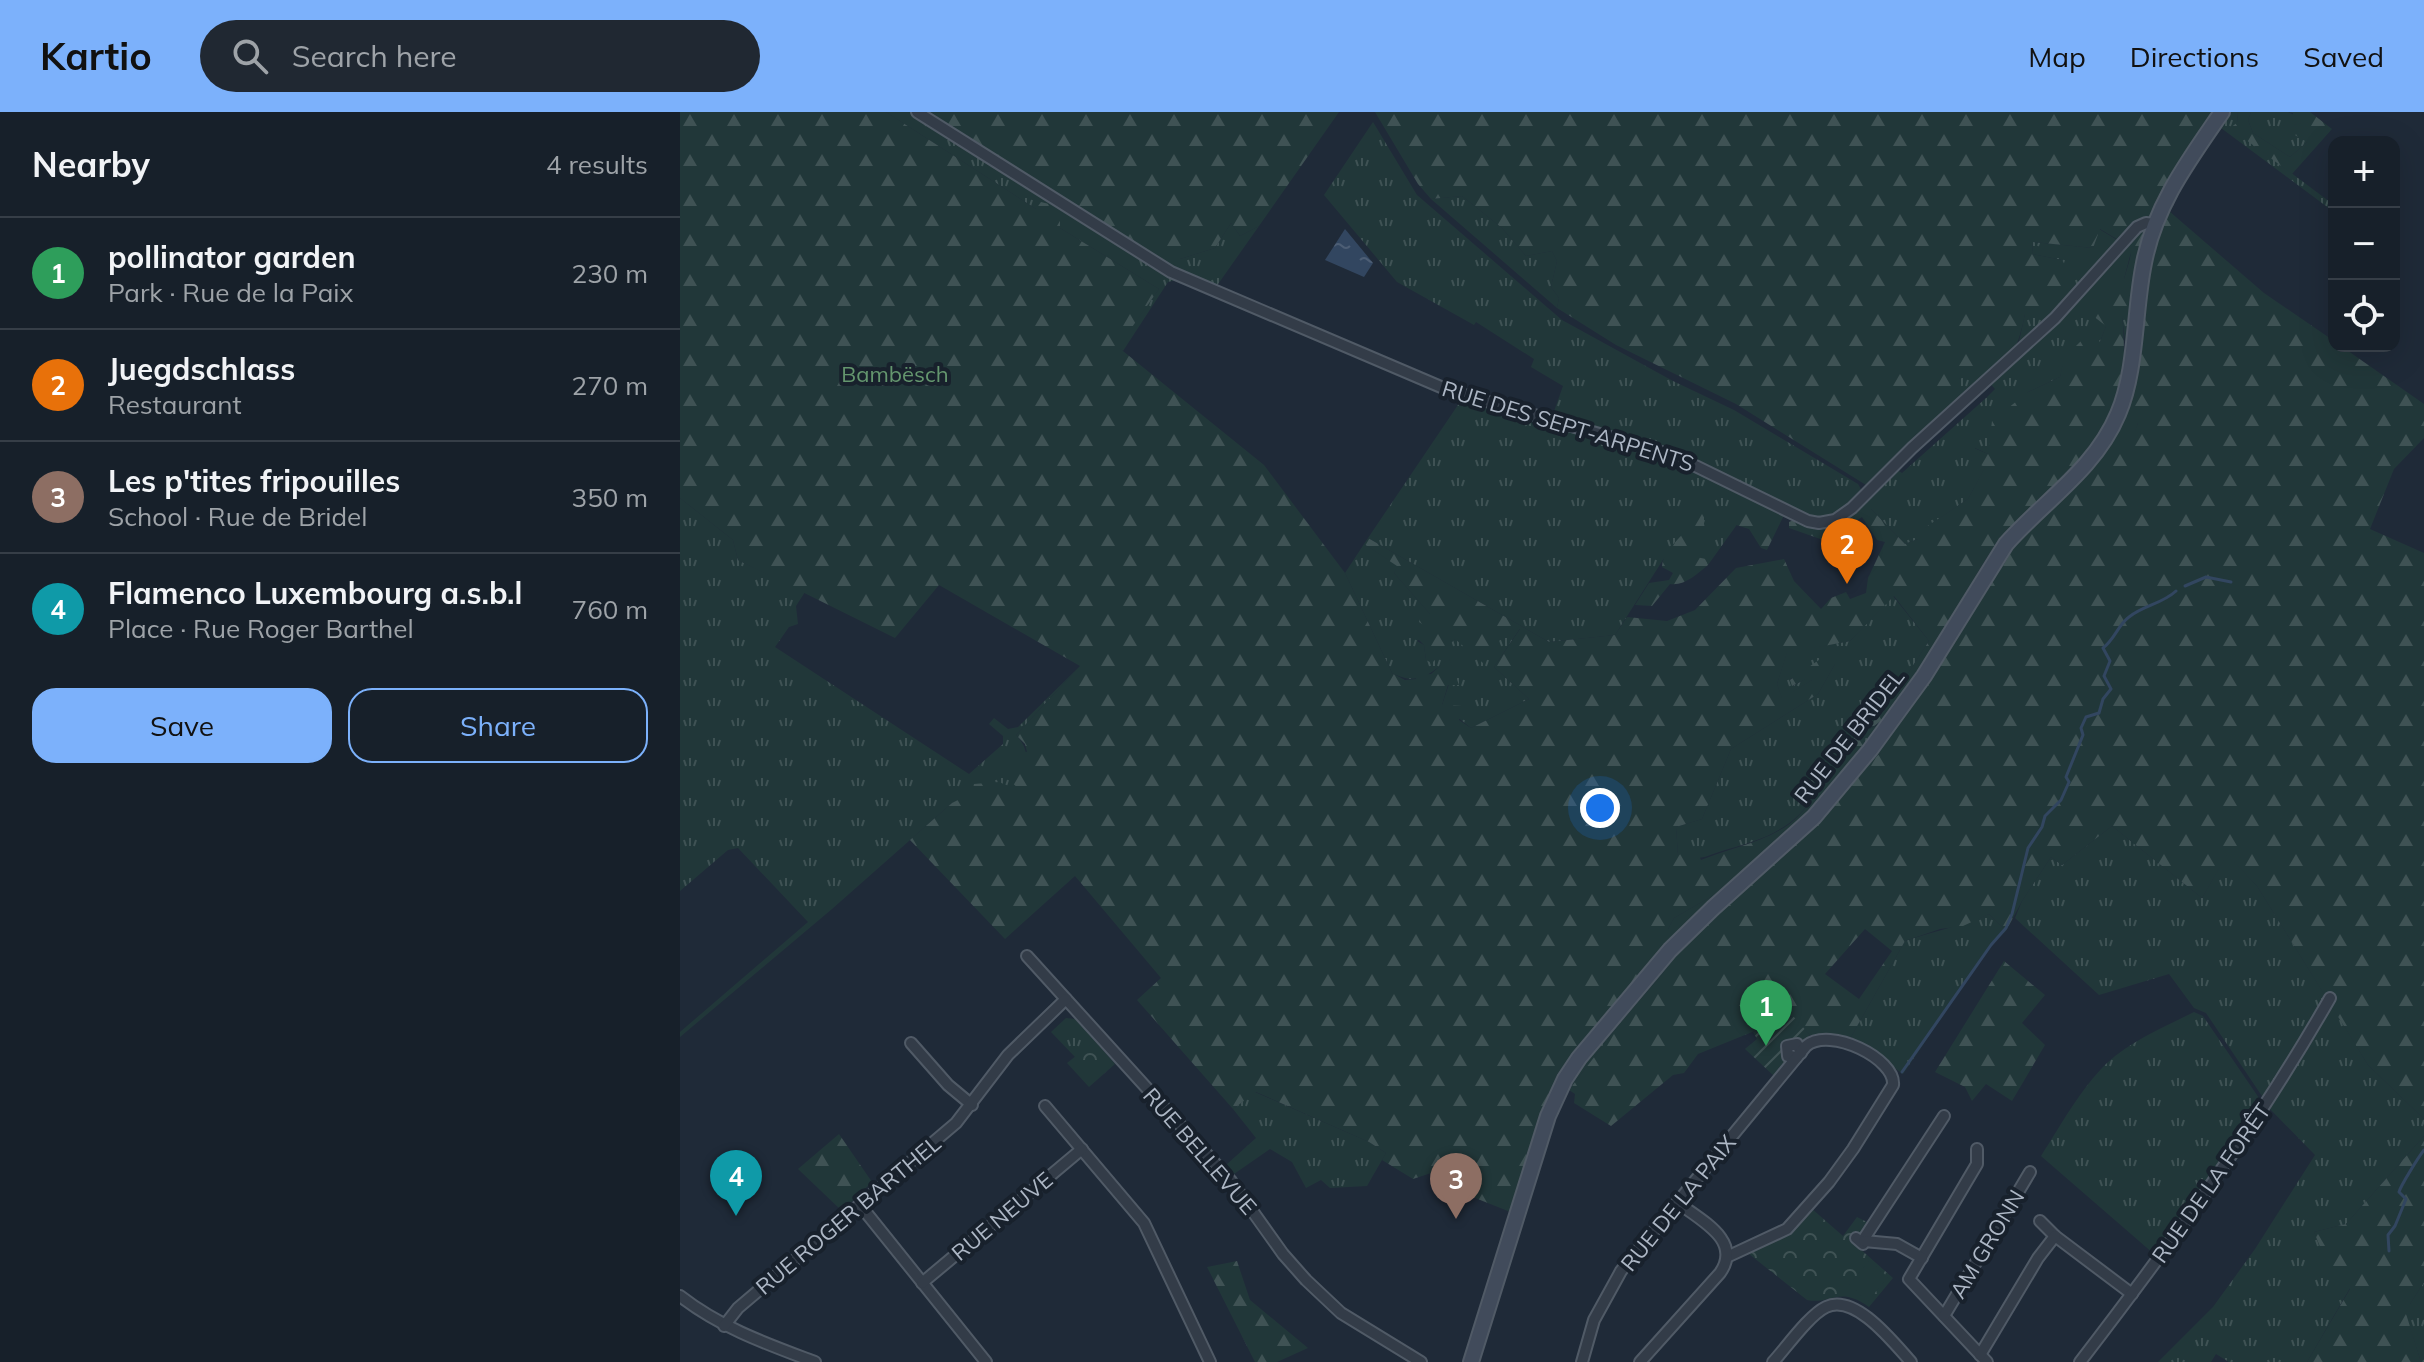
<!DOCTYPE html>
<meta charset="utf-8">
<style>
body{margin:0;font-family:Mulish,sans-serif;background:#202832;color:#f1f3f6}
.controls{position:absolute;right:24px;top:24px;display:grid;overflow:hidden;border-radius:16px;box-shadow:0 8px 32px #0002}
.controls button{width:72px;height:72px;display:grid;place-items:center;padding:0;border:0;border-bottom:2px solid #363e47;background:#17202a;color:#f1f3f6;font:40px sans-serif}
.you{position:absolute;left:920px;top:696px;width:28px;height:28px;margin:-20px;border:6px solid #fff;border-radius:50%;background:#1a73e8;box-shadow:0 0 0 12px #1a73e833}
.badge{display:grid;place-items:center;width:52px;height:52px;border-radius:50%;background:#7cb1fb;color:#fff;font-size:26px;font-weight:700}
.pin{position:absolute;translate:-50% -66px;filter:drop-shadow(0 2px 4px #0008)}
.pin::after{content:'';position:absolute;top:42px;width:28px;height:24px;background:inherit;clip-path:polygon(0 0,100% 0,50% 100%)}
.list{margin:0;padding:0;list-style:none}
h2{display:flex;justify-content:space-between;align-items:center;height:104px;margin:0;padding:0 32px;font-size:34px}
h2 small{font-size:26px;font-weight:400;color:#9ea3a8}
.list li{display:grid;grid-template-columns:52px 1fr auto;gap:24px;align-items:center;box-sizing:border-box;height:112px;padding:0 32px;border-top:2px solid #363e47}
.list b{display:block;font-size:30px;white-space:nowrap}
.list p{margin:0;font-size:26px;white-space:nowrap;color:#9ea3a8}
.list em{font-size:26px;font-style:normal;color:#9ea3a8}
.actions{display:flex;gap:16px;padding:24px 32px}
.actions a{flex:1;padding:18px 0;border:2px solid #7cb1fb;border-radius:24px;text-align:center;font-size:28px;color:#7cb1fb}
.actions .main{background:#7cb1fb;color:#111}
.icon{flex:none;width:44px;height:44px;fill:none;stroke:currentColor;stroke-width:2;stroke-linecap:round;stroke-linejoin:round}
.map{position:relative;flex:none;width:1744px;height:1250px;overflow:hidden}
header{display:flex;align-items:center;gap:48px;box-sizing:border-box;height:112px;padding:0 40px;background:#7cb1fb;color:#111}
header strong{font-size:38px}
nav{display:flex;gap:44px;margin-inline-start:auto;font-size:28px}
.search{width:560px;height:72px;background:#202832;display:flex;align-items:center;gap:20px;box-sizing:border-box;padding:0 28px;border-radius:44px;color:#9ea3a8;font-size:30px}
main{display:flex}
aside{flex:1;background:#17202a}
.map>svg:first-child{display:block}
</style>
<header>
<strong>Kartio</strong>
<div class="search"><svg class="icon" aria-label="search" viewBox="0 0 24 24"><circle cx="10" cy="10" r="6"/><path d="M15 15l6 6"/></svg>Search here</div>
<nav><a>Map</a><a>Directions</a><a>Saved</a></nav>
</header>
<main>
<aside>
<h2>Nearby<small>4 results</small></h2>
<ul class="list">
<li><span class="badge" style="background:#2e9e5b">1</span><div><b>pollinator garden</b><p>Park · Rue de la Paix</p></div><em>230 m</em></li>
<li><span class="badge" style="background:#e8710a">2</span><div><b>Juegdschlass</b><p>Restaurant</p></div><em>270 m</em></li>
<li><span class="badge" style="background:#8d6e63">3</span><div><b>Les p'tites fripouilles</b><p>School · Rue de Bridel</p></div><em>350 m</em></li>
<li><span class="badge" style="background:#0f9aa8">4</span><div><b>Flamenco Luxembourg a.s.b.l</b><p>Place · Rue Roger Barthel</p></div><em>760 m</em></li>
</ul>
<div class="actions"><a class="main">Save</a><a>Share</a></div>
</aside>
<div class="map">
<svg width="1744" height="1250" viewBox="0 0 1744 1250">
<defs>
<pattern id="grass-tufts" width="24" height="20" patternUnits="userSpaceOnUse" patternTransform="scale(2)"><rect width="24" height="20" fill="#213739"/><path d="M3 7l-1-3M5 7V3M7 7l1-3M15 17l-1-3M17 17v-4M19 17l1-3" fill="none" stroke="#3f5254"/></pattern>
<pattern id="forest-firs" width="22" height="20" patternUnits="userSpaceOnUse" patternTransform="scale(2)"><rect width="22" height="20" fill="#213739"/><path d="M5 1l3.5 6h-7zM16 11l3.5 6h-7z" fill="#3f5254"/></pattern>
<pattern id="park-crowns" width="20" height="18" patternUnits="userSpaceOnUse" patternTransform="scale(2)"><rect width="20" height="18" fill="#213739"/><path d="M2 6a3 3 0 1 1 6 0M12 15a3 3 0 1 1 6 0" fill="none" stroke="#3f5254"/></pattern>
<pattern id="garden-furrows" width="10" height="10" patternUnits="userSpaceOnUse" patternTransform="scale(2)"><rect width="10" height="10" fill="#213739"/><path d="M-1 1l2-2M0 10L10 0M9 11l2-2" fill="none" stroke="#3f5254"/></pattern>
<pattern id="water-ripples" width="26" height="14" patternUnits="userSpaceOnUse" patternTransform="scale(2)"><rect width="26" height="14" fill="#324660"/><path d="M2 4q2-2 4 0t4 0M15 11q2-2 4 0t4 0" fill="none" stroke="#4d5e75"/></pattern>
</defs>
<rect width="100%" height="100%" fill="#1f2a38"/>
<g fill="url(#grass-tufts)" fill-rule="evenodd">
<path d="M206 0H237L500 147 535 136 551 111 560 124 579 114 536 175 772 275 773 273 788 280 815 285 860 301 861 298 869 300 868 303 872 305 883 274 851 255 854 247 796 210 794 213 717 170 644 83 693 10 737 83 882 208 993 269 1054 298 1178 372 1182 379 1219 344 1279 267 1338 234 1345 202 1382 148 1352 142 1353 130 1413 136 1419 117 1449 135 1457 115 1536 0H1557L1558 11 1551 16 1654 93V100L1541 16 1510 59 1475 131 1461 260 1458 311 1455 320 1432 327 1419 347 1398 369 1251 566 1201 641 1186 652 1138 709 995 843 982 863 944 906 889 978 876 971 877 962 995 826 988 817 994 806 1046 776 1163 664C1167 647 1185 637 1186 619L1201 611 1305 450 1321 427 1343 404 1446 235 1442 205 1451 140 1444 167 1420 230 1385 246 1380 265 1348 280 1308 342 1295 336 1291 348 1306 354 1288 387 1238 421V427L1225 432 1191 397 1151 414 1140 415 1076 386 1028 453 988 440 935 523 869 530 688 426 782 287 496 168 488 170 443 239 437 235 479 177 380 116V100L356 97ZM1308 269 1315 277 1306 286 1222 361 1214 356Z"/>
<polygon points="1571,0 1608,0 1628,10 1614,13 1627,30 1610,45 1573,21 1568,8"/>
<polygon points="782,84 822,116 846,144 872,139 877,149 871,175 879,186 877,196 751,87"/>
<path d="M0 386 53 428 58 448 125 480 116 494 118 512 109 515 95 535 289 662 323 632V624L309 612 314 606 328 617 338 615 400 554 336 623C353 641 344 651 337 672L342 680 290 691H272L152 797 0 925V920L128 810 58 736 48 738 0 779Z"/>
<path d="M684 432 718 454 714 461 751 503 752 518 737 529 744 533 746 548 775 527 805 536 841 515 814 555 849 587 791 616 762 593 769 572 778 573 769 547C749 563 737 574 712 561L665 461Z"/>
<path d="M1213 484 1249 529 1210 589 1170 629V635C1154 656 1129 698 1108 712 1090 725 1067 732 1045 738 1022 745 1024 749 998 743L996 715 1022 707 1051 637 1138 582 1155 552 1110 567 1113 574 1132 563V568L1102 587 1097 572 1107 540 1170 529Z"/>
<polygon points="1432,714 1522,786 1547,742 1577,774 1646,885 1586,990 1526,901 1514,896 1489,862 1419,883 1335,806 1342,789 1371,745 1382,753"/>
<path d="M1309 802 1326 819 1311 833 1223 962 1171 925 1225 829C1254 819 1282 814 1309 802Z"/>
<polygon points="1650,891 1688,953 1744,1007 1744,1024 1666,1112 1634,1120 1644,1142 1670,1176 1627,1250 1549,1250 1536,1242 1531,1250 1478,1250 1533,1195 1575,1137 1635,1043 1590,997"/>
<path d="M1514 900 1523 904 1581 989 1580 999 1506 1103 1474 1142 1361 1044C1381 1013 1401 976 1427 951 1451 929 1486 914 1514 900Z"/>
<polygon points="386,906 395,907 415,929 396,946 371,920"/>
<polygon points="575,980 689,1030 706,1041 687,1074 650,1076 641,1068 626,1076 612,1050 590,1037 554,1062 546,1053 576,1026 553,997"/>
<polygon points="1744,1170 1744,1250 1741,1250 1722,1191 1730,1192"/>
</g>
<g fill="url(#forest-firs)" fill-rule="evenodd">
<path d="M0 0H206L356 97 361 90 373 93 380 100V116L479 177 438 235 584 353 665 461 712 561 725 568 736 567 737 563 751 562 769 546 779 573H768L762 593 782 594 779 608 791 616 849 587 814 555 840 517 806 536 808 547 803 551 775 527 752 551 746 548 744 533 736 525 751 518 739 510 740 506 750 502 714 461 717 454 684 432 688 426 869 530 935 523 947 505 987 509 1015 498 1056 456 1104 447 1114 469 1141 497 1151 486 1166 480 1170 487 1186 481 1188 466 1205 430 1197 428 1182 405 1146 429 1109 416V410L1116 407C1157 421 1162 410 1193 385L1198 389 1191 397 1225 432 1238 427 1237 421 1288 387 1305 355 1290 348 1294 336 1308 342 1312 309 1348 280 1380 265 1384 246 1402 228 1420 230 1426 214 1408 200 1409 182 1444 167 1452 140H1459L1452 193 1442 205C1447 244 1442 282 1424 317 1400 364 1352 388 1320 427 1281 476 1239 592 1186 619L1185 630 1165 655 1163 664 1130 702 1046 776 994 806 988 817 995 818V826L877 962 876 971 833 1101 785 1082 751 1061 733 1067 702 1048 706 1041 689 1030 576 980 553 997 457 888 481 866 395 764 325 827 230 728 272 691 280 687 290 690 294 672 319 670 341 679 323 662 335 638 347 640 345 632 336 623 400 554 259 473 215 526 58 448 53 428 0 386ZM1214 484 1249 529 1210 589 1170 629V635C1154 656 1128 699 1108 713 1081 731 1050 736 1021 748L1016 737 998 743 996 715 1022 707 1051 637 1138 582 1155 552 1157 542 1149 541 1110 568 1112 574 1132 564V568L1102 586 1097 572 1107 541 1170 529Z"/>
<polygon points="237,0 659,0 579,114 560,124 551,111 535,136 500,147 491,160"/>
<path d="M695 0H1536L1479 90 1457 115 1467 122 1462 136 1450 135 1420 117 1413 136 1353 130 1352 142 1382 148 1394 168 1370 205 1345 202C1334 254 1327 252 1279 267L1280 288 1241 323 1237 321 1203 361 1186 373 1056 292 936 233 877 196 879 186 871 175 877 149 872 139 846 144 822 116 782 84 751 87 738 72Z"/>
<polygon points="1557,0 1571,0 1568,8 1573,21 1610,45 1627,30 1613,22 1613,13 1625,10 1613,8 1613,1 1608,0 1630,0 1652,17 1612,62 1550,16 1558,10"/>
<path d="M1489 99 1584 181 1654 229V234H1661L1744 292V326L1714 357 1690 417 1744 441V1007L1688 953 1577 774 1547 743 1522 786 1432 714 1382 753 1371 745 1342 789 1326 819 1309 802 1283 814 1260 817 1225 829 1171 925 1130 923 1112 904 1018 942 1004 961 993 963 931 1014 894 991 895 982 889 978 944 906 982 863 995 843 1029 808 1138 709 1186 652 1201 641 1199 637 1251 566 1331 435 1419 347 1439 314 1455 319 1458 311 1445 298 1453 263 1461 260C1447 219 1472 138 1489 99ZM1185 817 1212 839 1179 887 1145 862Z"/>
<polygon points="1076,386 1105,401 1087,438 1081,436 1069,417 1056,413 1038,402 1043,394 1057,398"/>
<path d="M1014 398 1024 399V412L1028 428 1011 444 1026 447 1028 453C1017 462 1005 474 990 472L972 494 955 493 969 471 989 468 993 461 982 455C983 438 998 429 1007 417 1010 412 1012 404 1014 398Z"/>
<polygon points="1324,849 1365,883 1342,911 1365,933 1332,989 1306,972 1292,989 1285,975 1255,960"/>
<polygon points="159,1022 192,1070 162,1099 118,1057"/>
<polygon points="1744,1024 1744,1170 1730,1192 1723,1192 1741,1250 1627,1250 1670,1177 1643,1142 1634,1120 1666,1112"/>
<polygon points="557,1149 570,1188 628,1236 597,1250 575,1250 527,1155"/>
</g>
<g fill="url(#park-crowns)">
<polygon points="415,929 435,952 409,975 387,951"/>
<path d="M1131 1096 1163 1124 1177 1105 1189 1111 1183 1120H1175L1170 1128 1213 1166 1189 1195C1159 1173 1151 1193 1127 1188L1069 1142 1110 1121Z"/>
</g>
<polygon fill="url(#garden-furrows)" points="1113,904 1130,923 1124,931 1113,926 1104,931 1101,943 1105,950 1094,964 1065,937 1077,927 1073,920"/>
<polygon fill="#213739" points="1189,1149 1208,1165 1188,1189 1169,1173"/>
<polygon fill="url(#water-ripples)" points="665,117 693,151 684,165 645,148"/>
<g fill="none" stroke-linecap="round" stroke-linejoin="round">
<g stroke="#324660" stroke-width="3">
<polyline points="1505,474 1526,465 1551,470"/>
<path d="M1222 960 1311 833 1326 816 1332 802 1348 736 1362 715 1365 704 1381 688 1389 670 1386 665 1403 623 1401 616 1406 605 1419 601 1423 587 1431 577 1424 564 1430 549 1423 536C1435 527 1438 513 1449 505 1464 493 1482 492 1496 479"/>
<path d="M1709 1139 1708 1123 1715 1114 1726 1087 1719 1080C1721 1073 1738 1046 1744 1038"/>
</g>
<defs>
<g id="minor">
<polyline points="237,0 491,160 768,278 995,344 1128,409 1139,411 1155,408 1172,396 1232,336 1375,206 1457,115 1466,111 1474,112"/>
<polyline points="347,844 551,1069 603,1142 626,1168 661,1201 741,1250"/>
<polyline points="231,931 268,973 292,993"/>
<polyline points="1117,945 1108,944 1107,934 1117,932 1121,941"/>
<polyline points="365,994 464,1111 530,1250"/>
<polyline points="1297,1037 1297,1052 1229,1167 1307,1250"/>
<polyline points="180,1093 306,1250"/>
<polyline points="1360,1109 1375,1124 1452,1182"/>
<polyline points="1176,1126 1183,1132 1185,1125 1264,1004"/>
<polyline points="1184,1129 1217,1132 1242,1146"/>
<polyline points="242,1171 402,1037"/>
<path d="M0 1184C41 1216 87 1232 135 1250"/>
<polyline points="1264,1204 1350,1060"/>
<polyline points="44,1214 58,1196 276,1011 328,943 386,887"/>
<polyline points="1300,1243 1358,1146 1375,1124"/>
<path d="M902 1250 914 1208 941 1159 1126 934C1150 914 1216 947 1213 973L1173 1037 1149 1070 1107 1117 1049 1144"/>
<path d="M960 1250 1040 1161C1063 1128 1020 1108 997 1090"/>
<path d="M1093 1250C1106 1236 1129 1203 1146 1195 1175 1181 1213 1230 1231 1250"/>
<path d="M1400 1250C1490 1133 1577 1014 1650 886"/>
</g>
<path id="secondary" d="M791 1250 868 1004 885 967 899 946 990 838 1033 796 1134 705 1190 638 1244 564 1326 432C1364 389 1415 357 1438 302 1457 258 1454 199 1464 151 1475 93 1509 48 1542 0"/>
</defs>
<use href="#minor" stroke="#505a66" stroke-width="14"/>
<use href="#secondary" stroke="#505a66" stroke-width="18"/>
<use href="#minor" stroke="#333c48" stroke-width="10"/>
<use href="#secondary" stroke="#414b5b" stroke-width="14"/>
</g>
<g text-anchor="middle" stroke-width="8" stroke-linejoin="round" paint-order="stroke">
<g font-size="22" fill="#64966e" stroke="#18212c">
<text x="215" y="270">Bambësch</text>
</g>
<g font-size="22" fill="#adb7c5" stroke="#18212c">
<text transform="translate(888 314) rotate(17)" y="8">RUE DES SEPT-ARPENTS</text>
<text transform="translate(1169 624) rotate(-52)" y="8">RUE DE BRIDEL</text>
<text transform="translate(520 1039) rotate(49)" y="8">RUE BELLEVUE</text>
<text transform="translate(1531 1071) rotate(-55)" y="8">RUE DE LA FORÊT</text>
<text transform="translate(998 1091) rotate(-51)" y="8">RUE DE LA PAIX</text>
<text transform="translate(168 1103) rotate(-40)" y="8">RUE ROGER BARTHEL</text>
<text transform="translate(322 1104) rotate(-40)" y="8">RUE NEUVE</text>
<text transform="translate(1307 1132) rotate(-59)" y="8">AM GRONN</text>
</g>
</g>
</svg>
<div class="controls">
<button>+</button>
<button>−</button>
<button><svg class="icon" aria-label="locate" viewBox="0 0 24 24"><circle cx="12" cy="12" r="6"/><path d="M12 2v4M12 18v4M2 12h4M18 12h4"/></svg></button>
</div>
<div class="you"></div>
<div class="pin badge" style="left:1086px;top:934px;background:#2e9e5b">1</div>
<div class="pin badge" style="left:1167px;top:472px;background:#e8710a">2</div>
<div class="pin badge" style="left:776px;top:1107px;background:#8d6e63">3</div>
<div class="pin badge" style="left:56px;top:1104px;background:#0f9aa8">4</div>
</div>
</main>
